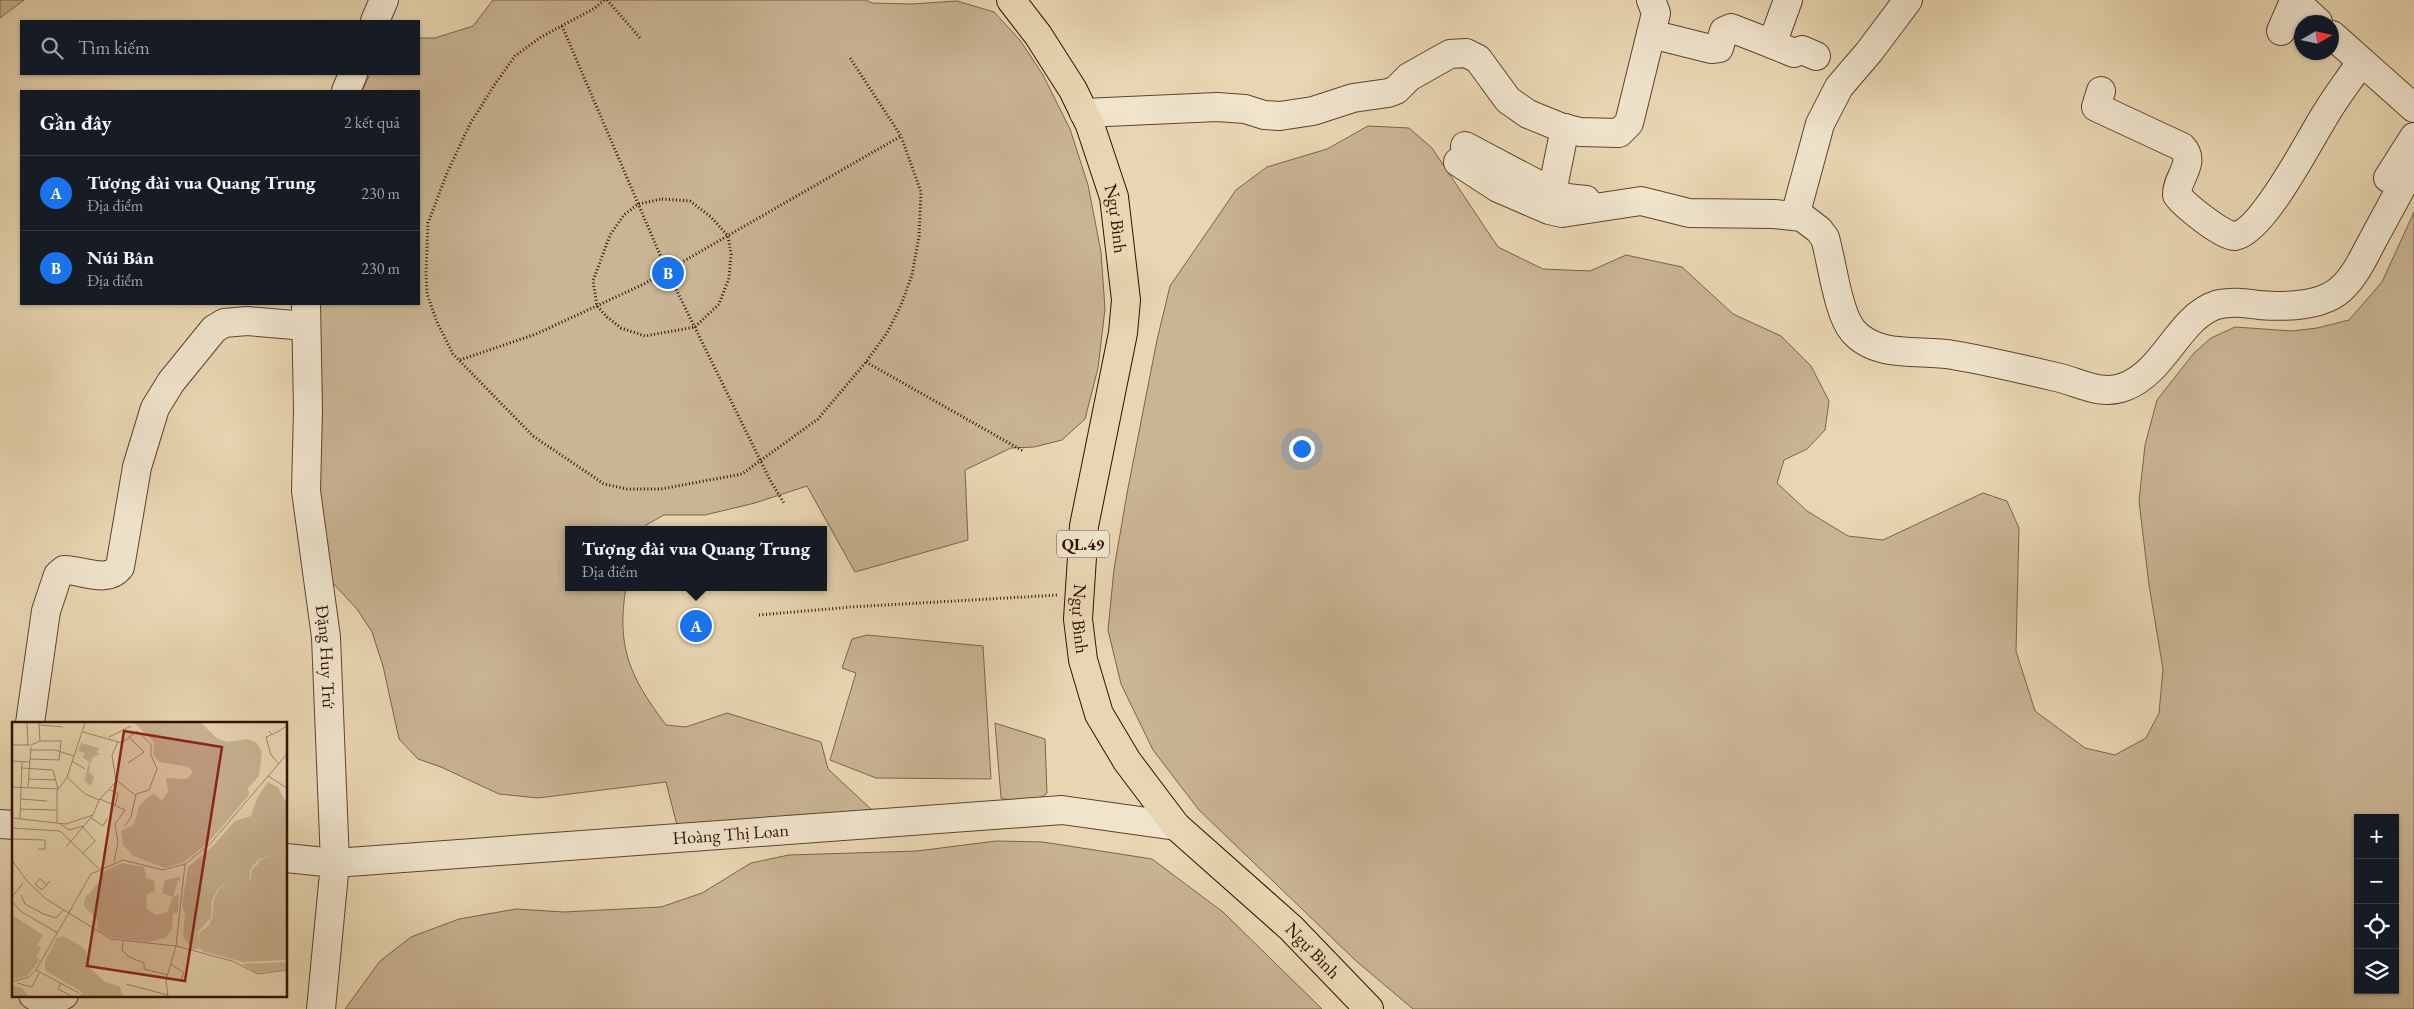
<!DOCTYPE html>
<html lang="vi">
<meta charset="utf-8">
<style>
body{margin:0;font-family:"EB Garamond",serif;background:#20242c;color:#f1f3f6}
.controls{position:absolute;right:15px;bottom:15px;display:grid;overflow:hidden;border-radius:0px;box-shadow:0 1px 4px #0004}
.controls button{width:45px;height:45px;display:grid;place-items:center;padding:0;border:0;border-bottom:1px solid #363941;background:#171b24;color:#f1f3f6;font:25px sans-serif}
.compass{position:absolute;left:2294px;top:15px;width:45px;height:45px;border-radius:50%;background:#171b24;box-shadow:0 1px 4px #0004;rotate:81deg}
.you{position:absolute;left:1301px;top:448px;width:18px;height:18px;margin:-12px;border:4px solid #fff;border-radius:50%;background:#1a73e8;box-shadow:0 0 0 8px #1a73e833}
.badge{display:grid;place-items:center;width:32px;height:32px;border-radius:50%;background:#1a73e8;color:#fff;font-size:16px;font-weight:700}
.pin{position:absolute;translate:-50% -50%;border:2px solid #fff;box-shadow:0 1px 5px #0006}
.popup{position:absolute;left:565px;top:526px;width:262px;height:65px;box-sizing:border-box;display:grid;place-content:center;border-radius:0px;background:#171b24;filter:drop-shadow(0 1px 4px #0005);font-size:16px;white-space:nowrap;color:#9ea1a6}
.popup b{font-size:19px;color:#f1f3f6}
.popup::after{content:'';position:absolute;left:50%;top:100%;margin-left:-10px;border:10px solid transparent;border-top-color:#171b24}
.list{margin:0;padding:0;list-style:none}
h2{display:flex;justify-content:space-between;align-items:center;height:65px;margin:0;padding:0 20px;font-size:21px}
h2 small{font-size:16px;font-weight:400;color:#9ea1a6}
.list li{display:grid;grid-template-columns:32px 1fr auto;gap:15px;align-items:center;box-sizing:border-box;height:75px;padding:0 20px;border-top:1px solid #363941}
.list b{display:block;font-size:19px;white-space:nowrap}
.list p{margin:0;font-size:16px;white-space:nowrap;color:#9ea1a6}
.list em{font-size:16px;font-style:normal;color:#9ea1a6}
.icon{flex:none;width:28px;height:28px;fill:none;stroke:currentColor;stroke-width:2;stroke-linecap:round;stroke-linejoin:round}
.map{position:relative;flex:none;width:2414px;height:1009px;overflow:hidden}
.search{position:absolute;background:#171b24;box-shadow:0 1px 4px #0004;left:20px;top:20px;width:400px;height:55px;display:flex;align-items:center;gap:12px;box-sizing:border-box;padding:0 18px;border-radius:0px;color:#9ea1a6;font-size:19px}
.panel{position:absolute;background:#171b24;box-shadow:0 1px 4px #0004;left:20px;top:90px;width:400px;height:215px;border-radius:0px}
.map>svg:first-child{display:block}
</style>
<div class="map">
<svg width="2414" height="1009" viewBox="0 0 2414 1009">
<rect width="100%" height="100%" fill="#e8d6b2"/>
<filter id="stains"><feTurbulence type="fractalNoise" baseFrequency=".004" numOctaves="4"/><feColorMatrix values="0 0 0 0 .2 0 0 0 0 .09 0 0 0 0 .02 0 0 0 .5 -.17"/></filter>
<radialGradient id="worn" r=".72"><stop offset=".6" stop-color="#630" stop-opacity="0"/><stop offset="1" stop-color="#630" stop-opacity=".3"/></radialGradient>
<g fill="#c9b494" stroke="#7d624b" fill-rule="evenodd">
<polygon points="0,0 24,0 0,18"/>
<path d="M493 0H866L872 3 912 4 957 1 994 12 1020 40 1043 75 1070 129 1088 185 1101 252 1105 309 1098 368 1085 419 1062 440 1034 447 1011 448 965 470 968 540 855 572 807 486 755 503 705 515H664L646 525 644 530H568V587H626C616 648 630 677 666 725L686 727 727 713 821 742 828 769 872 810 868 816 678 829 666 782 538 798 499 794 441 767 418 759 399 739 383 666 372 632 357 609 331 581 320 516 317 304H419V91H362L370 74H419V38H435L473 26Z"/>
<path d="M1368 126 1409 128 1432 148 1498 247 1543 269 1590 271 1626 255 1682 267 1733 314 1781 336 1811 366 1829 401 1825 430 1807 449 1784 460 1777 483 1807 511 1848 536 1883 540 1983 493 2007 501 2019 528 2016 651 2035 711 2085 748 2115 755 2146 738 2159 713 2163 669 2149 585 2139 501 2145 445 2157 400 2194 353 2211 338 2235 327 2292 331 2317 328 2349 320 2382 282 2414 212V1009H1413L1355 960 1199 810 1153 750 1121 684 1108 630 1114 569 1128 488 1157 340 1170 286 1236 190 1267 167 1327 149ZM2358 818H2395V990H2358Z"/>
<polygon points="867,635 983,646 991,779 876,778 830,760 856,673 842,668 852,639"/>
<path d="M995 723 1045 739 1047 793C1037 803 1014 802 1001 798Z"/>
<polygon points="996,841 1043,842 1152,859 1223,912 1322,1009 345,1009 380,961 411,937 459,919 516,909 564,912 661,907 702,893 751,863 789,855 917,851"/>
</g>
<g fill="none" stroke-linecap="round" stroke-linejoin="round">
<defs>
<g id="minor">
<polyline points="2294,0 2318,22"/>
<polyline points="375,21 384,0"/>
<polyline points="2281,31 2294,1"/>
<polyline points="1651,34 1711,49 1719,48 1724,31 1731,28 1772,44 1788,0"/>
<polyline points="2332,35 2414,108"/>
<polyline points="1772,44 1794,53 1802,50 1816,56"/>
<polyline points="346,91 353,74"/>
<path d="M2101 91 2096 107 2182 147C2197 163 2176 178 2177 195 2184 205 2225 238 2235 236 2264 231 2310 138 2327 112 2337 95 2350 79 2361 62"/>
<polyline points="1084,113 1217,107 1245,109 1264,115 1280,116 1313,111 1353,98 1388,93 1396,90 1409,77 1441,59 1450,54 1466,53 1478,59 1508,100 1528,114 1560,127 1580,132 1619,133 1629,123 1656,13 1651,0"/>
<polyline points="1565,128 1552,192 1567,198 1586,200"/>
<polyline points="1465,146 1552,192 1552,196"/>
<path d="M1458 162 1498 188 1549 210 1562 213 1641 201 1689 213 1774 214 1802 217 1819 230 1825 238C1832 262 1838 314 1853 331 1877 359 1921 349 1953 355 1988 361 2022 369 2056 377 2079 382 2100 396 2124 387 2165 372 2178 318 2216 305 2230 301 2245 303 2259 305 2284 307 2321 307 2341 289 2357 274 2365 254 2375 236 2388 212 2401 188 2414 164"/>
<polyline points="2388,178 2414,137"/>
<polyline points="1795,216 1820,124 1839,87 1869,52 1908,0"/>
<path id="s1" d="M306 304 308 410 306 491 326 637 335 863 321 1009"/>
<path d="M30 723 46 611 58 575 64 570C83 570 107 584 120 567L137 467 155 408 171 382 214 329 224 323 247 321 306 326"/>
<polyline points="0,824 14,825"/>
<path id="s2" d="M286 858 335 863 1062 810 1176 826"/>
<polyline points="33,995 45,1002 64,995"/>
</g>
<g id="highway">
<path id="s3" d="M1011 0 1038 35 1073 90 1090 125 1114 197 1126 300 1123 333 1084 526 1078 619 1083 660 1099 714 1127 761 1176 826 1291 928 1369 1009"/>
</g>
</defs>
<use href="#minor" stroke="#5f422e" stroke-width="30"/>
<use href="#highway" stroke="#311002" stroke-width="30"/>
<g stroke="#311002" stroke-width="3" stroke-dasharray="1 2.5" stroke-linecap="butt">
<polyline points="604,0 595,8 541,37 515,56 495,84 470,124 447,173 428,223 426,273 427,294 437,322 453,354 533,436 604,484 627,489 661,489 742,474 818,419 866,362 887,333 901,305 912,275 919,236 921,192 901,136 850,58"/>
<polyline points="607,0 641,39"/>
<polyline points="562,26 667,271 770,480 784,503"/>
<polygon points="662,199 690,201 711,217 728,236 731,254 729,278 719,304 695,327 645,336 621,328 607,317 597,306 593,281 610,235 624,215 638,204"/>
<polyline points="460,360 536,334 644,284 901,136"/>
<polyline points="866,362 1023,451"/>
<polyline points="759,615 851,607 1058,595"/>
</g>
<use href="#minor" stroke="#f0e4cd" stroke-width="28"/>
<use href="#highway" stroke="#e8d6b2" stroke-width="28"/>
</g>
<g text-anchor="middle" stroke-width="4" stroke-linejoin="round" paint-order="stroke">
<rect fill="#f0e4cd" stroke="#6a503f" stroke-width="1" x="1057" y="530.5" width="52" height="27" rx="4"/>
<g font-size="16" font-weight="bold" fill="#311002">
<text x="1083" y="550">QL.49</text>
</g>
<g font-size="18" fill="#311002" stroke="#f0e4cd">
<text dy="6" stroke="none"><textPath href="#s3" startOffset="246">Ngự Bình</textPath></text>
<text dy="6" stroke="none"><textPath href="#s3" startOffset="651">Ngự Bình</textPath></text>
<text dy="6" stroke="none"><textPath href="#s1" startOffset="354">Đặng Huy Trứ</textPath></text>
<text dy="6" stroke="none"><textPath href="#s2" startOffset="446">Hoàng Thị Loan</textPath></text>
<text dy="6" stroke="none"><textPath href="#s3" startOffset="1070">Ngự Bình</textPath></text>
</g>
</g>
<g transform="translate(12 722)">
<rect width="275" height="275" fill="#e8d6b2"/>
<path d="M122 1H189L206 17 216 20 235 17 244 20 250 30 247 54 236 66 237 73 197 120 172 140 153 146 121 134 111 123 109 109 122 102 127 84 135 76 142 72 149 78 152 76 156 69 154 56 175 57 181 50 177 45 147 40 141 32 142 20ZM69 21 87 26 85 30 88 32 81 35 78 42 77 50 82 55 79 64 72 59 77 40 71 35 73 31 66 29ZM256 60 266 65 275 82V132H268L275 133V238L231 240 190 229 188 225 187 211 197 203 200 196 202 177 207 167 213 162 237 158 239 157 240 147 245 143 248 138 265 132 247 137 239 146 237 158 212 162 206 167 200 178 199 196 186 210 188 226 180 228 171 213 173 193 170 184 176 145 199 126 223 99 239 94 246 74ZM109 141 132 145 135 157 142 158 143 169 134 173 135 187 144 193 155 190 161 175 150 171 153 158 168 155V159L161 158 166 159 161 175 167 172 166 191H161L160 207 153 216 136 220 100 216 86 208 85 198 72 184 73 176 88 159 90 151ZM0 193 31 213 25 223 29 226 24 235 28 238 15 254 0 258ZM51 214 69 224 74 229 78 246 92 259 108 265 111 274H68L70 270 33 248V239L45 216ZM275 240V248L244 251 230 242ZM0 263 10 266 17 274H0Z" fill="#c9b494"/>
<path fill="none" stroke="#9f876c" stroke-width="1" d="M15 1 16 23M27 1 28 19M27 3 51 5M257 9 260 13 275 4M71 10 110 21 125 9 139 22V33L145 47 137 68 124 72 119 95 113 104M259 13 254 15 259 33 267 42M97 15 119 4M0 23H18M19 28H43L62 34M18 37 47 38 49 19H28L19 23M0 39 18 40M60 39 73 47M116 41 132 30 117 15M10 46 41 48 46 67M256 54 275 66M55 55 73 72 87 78M17 57 44 58M104 58 123 73M0 65 46 67M16 65 19 25M98 68 106 72 103 84M9 77 35 79M88 77 113 88 103 102 106 121 102 140M8 87 44 88M0 96 54 102 81 93 87 78 104 60 100 33 106 20M8 96 10 40M79 96 91 104 95 97M45 100V69L55 55 73 1M47 101 57 108 71 104M71 105 83 119 71 131M0 106 48 109 87 147M0 117 33 118V127H26M54 125 81 93M0 138 15 159 34 177 99 217 164 224 220 239 246 252 275 248M35 163 28 157 23 162 30 168 38 159M9 173 13 182 32 192 44 196 51 188M0 175 11 161M0 179 8 189 46 211M111 219 110 228 117 235 132 241V247L156 253M159 242 172 251 169 257M24 248 67 271M0 260 17 255 24 248 79 152 111 138 151 148 173 142 198 122 275 32M5 261 20 265 27 251M49 261 46 267 59 274M114 262 156 273M156 274 154 258 164 224 173 142"/>
<path fill="#8f2418" fill-opacity="0.15" stroke="#8f2418" stroke-width="2.5" d="M112 9 210 25 173 259 75 244Z"/>
<rect width="275" height="275" fill="none" stroke="#311002" stroke-width="2.5"/>
</g>
<rect width="100%" height="100%" filter="url(#stains)"/>
<rect width="100%" height="100%" fill="url(#worn)"/>
</svg>
<div class="controls">
<button>+</button>
<button>−</button>
<button><svg class="icon" aria-label="locate" viewBox="0 0 24 24"><circle cx="12" cy="12" r="6"/><path d="M12 2v4M12 18v4M2 12h4M18 12h4"/></svg></button>
<button><svg class="icon" aria-label="layers" viewBox="0 0 24 24"><path d="M12 4l9 5-9 5-9-5zM3 14l9 5 9-5"/></svg></button>
</div>
<svg class="compass" viewBox="-18 -18 36 36"><path d="M0-13l5 13h-10z" fill="#e53935"/><path d="M0 13l5-13h-10z" fill="#9ea1a6"/></svg>
<div class="you"></div>
<div class="pin badge" style="left:696px;top:626px">A</div>
<div class="popup"><b>Tượng đài vua Quang Trung</b>Địa điểm</div>
<div class="pin badge" style="left:668px;top:273px">B</div>
<div class="search"><svg class="icon" aria-label="search" viewBox="0 0 24 24"><circle cx="10" cy="10" r="6"/><path d="M15 15l6 6"/></svg>Tìm kiếm</div>
<section class="panel">
<h2>Gần đây<small>2 kết quả</small></h2>
<ul class="list">
<li><span class="badge">A</span><div><b>Tượng đài vua Quang Trung</b><p>Địa điểm</p></div><em>230 m</em></li>
<li><span class="badge">B</span><div><b>Núi Bân</b><p>Địa điểm</p></div><em>230 m</em></li>
</ul>
</section>
</div>
